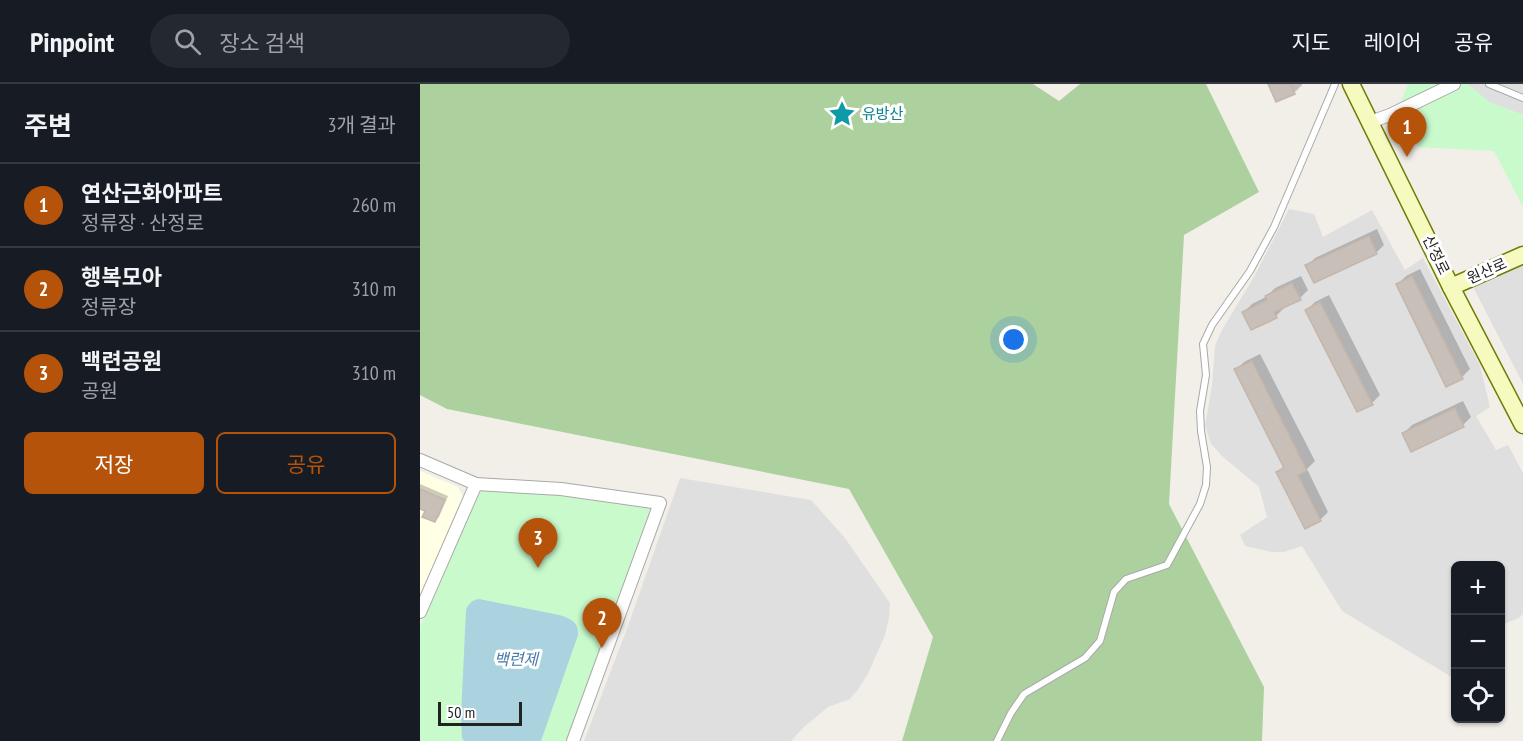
<!DOCTYPE html>
<html lang="ko">
<meta charset="utf-8">
<style>
body{margin:0;font-family:"PT Sans Narrow","Noto Sans KR",sans-serif;background:#242831;color:#f1f3f6}
.controls{position:absolute;right:18px;bottom:18px;display:grid;overflow:hidden;border-radius:9px;box-shadow:0 2px 4px #0004}
.controls button{width:54px;height:54px;display:grid;place-items:center;padding:0;border:0;border-bottom:2px solid #363941;background:#171b24;color:#f1f3f6;font:30px sans-serif}
.scale{position:absolute;left:18px;bottom:15px;width:84px;box-sizing:border-box;padding-left:6px;border:3px solid #222;border-top:0;font-size:16px;line-height:21px;white-space:nowrap;color:#222;-webkit-text-stroke:4px #fff;paint-order:stroke}
.you{position:absolute;left:594px;top:256px;width:21px;height:21px;margin:-15px;border:4px solid #fff;border-radius:50%;background:#1a73e8;box-shadow:0 0 0 9px #1a73e833}
.badge{display:grid;place-items:center;width:39px;height:39px;border-radius:50%;background:#b45309;color:#fff;font-size:20px;font-weight:700}
.pin{position:absolute;translate:-50% -50px;filter:drop-shadow(0 2px 3px #0008)}
.pin::after{content:'';position:absolute;top:32px;width:21px;height:18px;background:inherit;clip-path:polygon(0 0,100% 0,50% 100%)}
.list{margin:0;padding:0;list-style:none}
h2{display:flex;justify-content:space-between;align-items:center;height:78px;margin:0;padding:0 24px;font-size:26px}
h2 small{font-size:20px;font-weight:400;color:#9ea1a6}
.list li{display:grid;grid-template-columns:39px 1fr auto;gap:18px;align-items:center;box-sizing:border-box;height:84px;padding:0 24px;border-top:2px solid #363941}
.list b{display:block;font-size:22px;white-space:nowrap}
.list p{margin:0;font-size:20px;white-space:nowrap;color:#9ea1a6}
.list em{font-size:20px;font-style:normal;color:#9ea1a6}
.actions{display:flex;gap:12px;padding:18px 24px}
.actions a{flex:1;padding:14px 0;border:2px solid #b45309;border-radius:9px;text-align:center;font-size:21px;color:#b45309}
.actions .main{background:#b45309;color:#fff}
.icon{flex:none;width:33px;height:33px;fill:none;stroke:currentColor;stroke-width:2;stroke-linecap:round;stroke-linejoin:round}
.map{position:relative;flex:none;width:1103px;height:657px;overflow:hidden}
header{display:flex;align-items:center;gap:36px;box-sizing:border-box;height:84px;padding:0 30px;background:#171b24;border-bottom:2px solid #363941}
header strong{font-size:28px}
nav{display:flex;gap:33px;margin-inline-start:auto;font-size:21px}
.search{width:420px;height:54px;background:#242831;display:flex;align-items:center;gap:15px;box-sizing:border-box;padding:0 21px;border-radius:33px;color:#9ea1a6;font-size:22px}
main{display:flex}
aside{flex:1;background:#171b24}
.map>svg:first-child{display:block}
</style>
<header>
<strong>Pinpoint</strong>
<div class="search"><svg class="icon" aria-label="search" viewBox="0 0 24 24"><circle cx="10" cy="10" r="6"/><path d="M15 15l6 6"/></svg>장소 검색</div>
<nav><a>지도</a><a>레이어</a><a>공유</a></nav>
</header>
<main>
<aside>
<h2>주변<small>3개 결과</small></h2>
<ul class="list">
<li><span class="badge">1</span><div><b>연산근화아파트</b><p>정류장 · 산정로</p></div><em>260 m</em></li>
<li><span class="badge">2</span><div><b>행복모아</b><p>정류장</p></div><em>310 m</em></li>
<li><span class="badge">3</span><div><b>백련공원</b><p>공원</p></div><em>310 m</em></li>
</ul>
<div class="actions"><a class="main">저장</a><a>공유</a></div>
</aside>
<div class="map">
<svg width="1103" height="657" viewBox="0 0 1103 657">
<rect width="100%" height="100%" fill="#f2efe9"/>
<g fill="#e0dfdf">
<polygon points="1048,0 1103,0 1103,31 1069,18"/>
<polygon points="869,125 894,130 903,153 952,126 985,186 1003,174 1060,281 1070,323 1056,332 1076,366 1088,361 1103,389 1103,530 1099,534 1081,541 1080,482 1036,482 1035,595 922,527 882,462 864,468 852,468 825,462 820,451 847,433 839,403 802,372 791,360 785,342 792,301 795,262 802,246 835,191"/>
<polygon points="1103,171 1103,300 1049,195"/>
<polygon points="260,394 391,416 425,454 470,519 469,533 465,551 448,590 437,607 430,615 408,623 384,643 371,657 164,657 208,542"/>
</g>
<polygon fill="#ffffe5" points="0,387 38,403 43,413 0,512"/>
<polygon fill="#add19e" points="0,0 613,0 639,17 660,0 786,0 839,108 764,151 749,420 844,603 842,657 482,657 513,553 429,405 27,325 0,311"/>
<g fill="#c8facc">
<polygon points="988,0 1048,0 1069,18 1103,31 1103,123 1074,67 998,63 981,17"/>
<polygon points="63,401 231,425 147,657 0,657 0,543"/>
</g>
<path fill="#aad3df" d="M59 515 139 531C150 534 159 538 158 551L121 657H44L42 654 41 633 46 526C48 520 52 516 59 515Z"/>
<g fill="#0003">
<polygon points="849,0 882,0 882,1 874,9"/>
<polygon points="957,145 964,161 956,169 887,182 895,174"/>
<polygon points="1000,185 1050,285 1042,293 978,200 986,192"/>
<polygon points="881,192 888,206 880,214 863,222 864,224 856,232 831,244 824,228 832,220 846,213 855,204"/>
<polygon points="909,211 960,311 952,319 887,226 895,218"/>
<polygon points="840,270 895,377 887,385 908,428 900,436 858,388 865,381 816,286 824,278"/>
<polygon points="1043,317 1051,333 1043,341 992,366 984,349 992,341"/>
<polygon points="0,400 28,412 19,433 15,437 7,427 0,424"/>
</g>
<g fill="#c7bfb8" stroke="#c4b6ab" stroke-width="1.5">
<polygon points="848,0 870,0 875,10 856,18"/>
<polygon points="949,152 957,170 894,199 885,181"/>
<polygon points="992,192 1043,295 1026,303 976,200"/>
<polygon points="872,199 881,216 854,228 857,234 831,246 822,228 847,216 845,212"/>
<polygon points="900,218 953,321 937,328 885,226"/>
<polygon points="832,277 887,387 878,391 901,437 885,445 856,388 864,384 814,285"/>
<polygon points="1035,324 1044,343 991,368 982,349"/>
<polygon points="0,405 25,416 15,438 2,433 5,427 0,425"/>
</g>
<g fill="none" stroke-linecap="round" stroke-linejoin="round">
<defs>
<g id="lane">
<polyline points="1069,0 1103,14"/>
<polyline points="577,657 591,629 604,610 665,574 680,557 694,508 706,495 747,481 780,420 786,401 787,383 781,347 780,327 786,291 783,260 792,241 830,187 854,143 915,0"/>
</g>
<g id="street">
<polyline points="950,38 970,31 1034,0"/>
<polyline points="0,376 56,400 141,405 240,419 153,657"/>
<polyline points="0,528 56,400"/>
</g>
<g id="secondary">
<polyline points="931,0 1031,203 1103,341"/>
<polyline points="1031,203 1103,171"/>
</g>
</defs>
<use href="#lane" stroke="#a9a9a9" stroke-width="8"/>
<use href="#street" stroke="#a9a9a9" stroke-width="14"/>
<use href="#secondary" stroke="#707d05" stroke-width="19"/>
<use href="#lane" stroke="#fff" stroke-width="6"/>
<use href="#street" stroke="#fff" stroke-width="12"/>
<use href="#secondary" stroke="#f7fabf" stroke-width="16"/>
</g>
<defs>
<symbol id="sight-bare" viewBox="-9 -9 18 18"><path d="M0-6L1.8-2.2L6-1.7L2.9 1.2L3.7 5.4L0 3.3L-3.7 5.4L-2.9 1.2L-6-1.7L-1.8-2.2Z" fill="#0f9aa8" stroke="#fff" stroke-width="2.5" paint-order="stroke"/></symbol>
</defs>
<g fill-rule="evenodd">
<use href="#sight-bare" x="403" y="11" width="38" height="38"/>
</g>
<g text-anchor="middle" stroke-width="6" stroke-linejoin="round" paint-order="stroke">
<g font-size="15" fill="#0d838f" stroke="#fff" text-anchor="start">
<text x="442" y="35">유방산</text>
</g>
<g font-size="15" fill="#222" stroke="#fff">
<text transform="translate(1016 171) rotate(64)" y="5">산정로</text>
<text transform="translate(1067 187) rotate(-24)" y="5">원산로</text>
</g>
<g font-size="16" font-style="italic" fill="#4a7aab" stroke="#fff">
<text x="96" y="581">백련제</text>
</g>
</g>
</svg>
<div class="controls">
<button>+</button>
<button>−</button>
<button><svg class="icon" aria-label="locate" viewBox="0 0 24 24"><circle cx="12" cy="12" r="6"/><path d="M12 2v4M12 18v4M2 12h4M18 12h4"/></svg></button>
</div>
<div class="scale">50 m</div>
<div class="you"></div>
<div class="pin badge" style="left:987px;top:73px">1</div>
<div class="pin badge" style="left:182px;top:564px">2</div>
<div class="pin badge" style="left:118px;top:484px">3</div>
</div>
</main>
